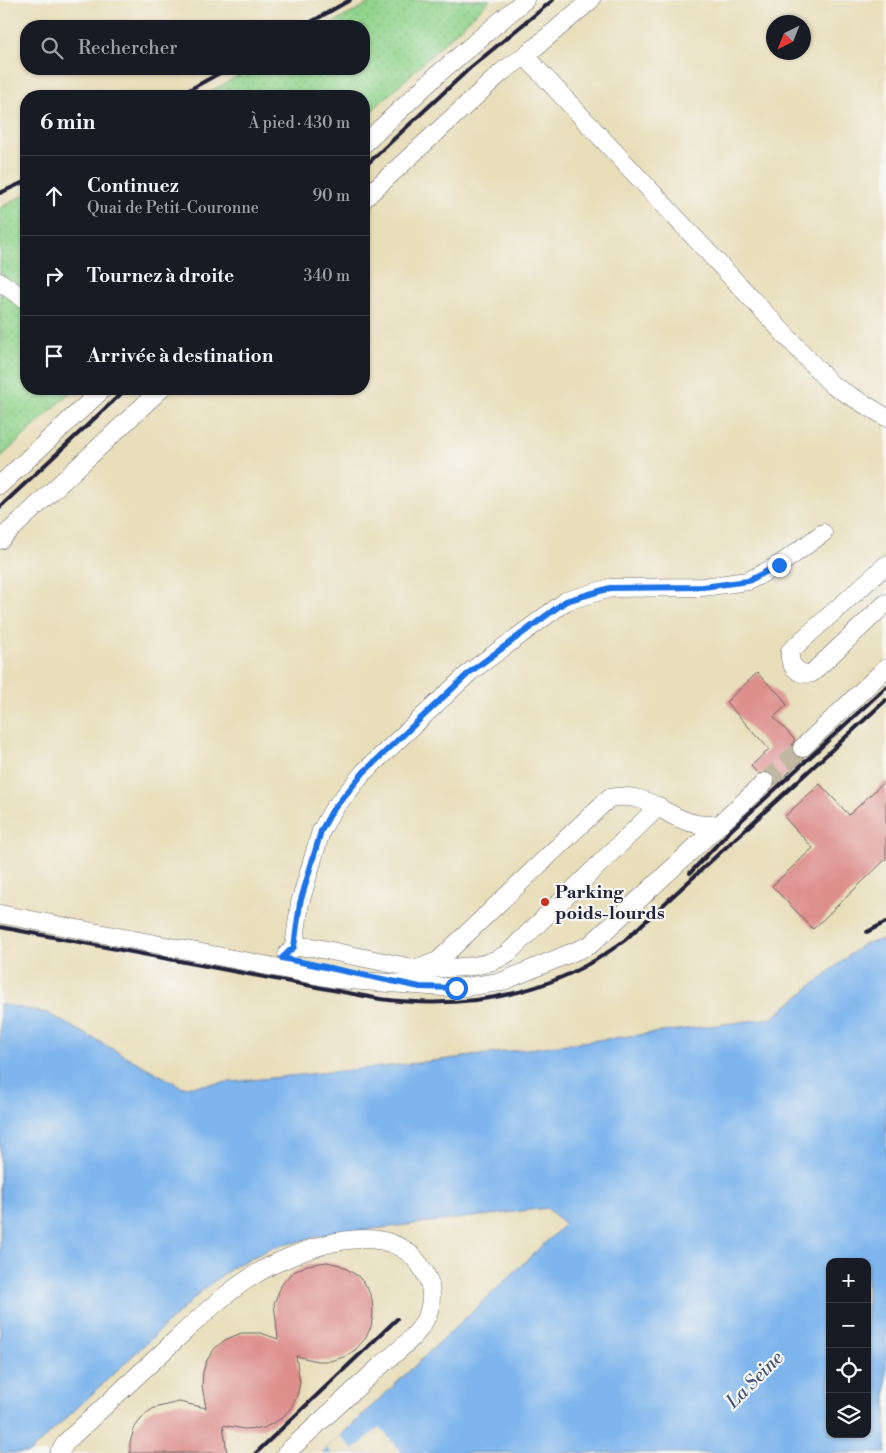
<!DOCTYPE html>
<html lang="fr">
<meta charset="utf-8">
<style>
body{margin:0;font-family:"Libre Bodoni",serif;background:#20242c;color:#f1f3f6}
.controls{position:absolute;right:15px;bottom:15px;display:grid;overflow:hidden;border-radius:10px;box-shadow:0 1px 4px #0004}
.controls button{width:45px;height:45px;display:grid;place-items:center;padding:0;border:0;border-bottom:1px solid #363941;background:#171b24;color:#f1f3f6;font:25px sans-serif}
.compass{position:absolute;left:766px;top:15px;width:45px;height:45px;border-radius:50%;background:#171b24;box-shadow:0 1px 4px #0004;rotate:223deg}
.stop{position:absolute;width:15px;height:15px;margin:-11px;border:4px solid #1a73e8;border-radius:50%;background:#fff}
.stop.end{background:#1a73e8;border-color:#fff;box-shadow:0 1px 5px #0008}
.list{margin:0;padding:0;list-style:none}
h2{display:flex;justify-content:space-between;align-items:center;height:65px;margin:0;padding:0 20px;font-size:21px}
h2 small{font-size:16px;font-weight:400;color:#9ea1a6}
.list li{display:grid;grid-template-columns:32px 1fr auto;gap:15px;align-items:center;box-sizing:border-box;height:80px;padding:0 20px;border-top:1px solid #363941}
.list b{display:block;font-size:19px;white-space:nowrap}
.list p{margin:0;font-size:16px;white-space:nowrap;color:#9ea1a6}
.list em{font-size:16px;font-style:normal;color:#9ea1a6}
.icon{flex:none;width:28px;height:28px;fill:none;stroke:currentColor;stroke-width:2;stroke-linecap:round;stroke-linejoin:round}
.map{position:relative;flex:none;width:886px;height:1453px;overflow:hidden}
.search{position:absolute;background:#171b24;box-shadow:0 1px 4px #0004;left:20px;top:20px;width:350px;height:55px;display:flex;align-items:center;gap:12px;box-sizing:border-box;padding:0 18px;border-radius:20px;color:#9ea1a6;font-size:19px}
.panel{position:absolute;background:#171b24;box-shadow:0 1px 4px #0004;left:20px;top:90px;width:350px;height:305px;border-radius:20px}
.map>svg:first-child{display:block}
</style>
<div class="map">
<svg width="886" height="1453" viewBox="0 0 886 1453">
<defs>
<pattern id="grass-dots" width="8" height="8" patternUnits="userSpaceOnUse" patternTransform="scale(1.25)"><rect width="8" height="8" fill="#91d48c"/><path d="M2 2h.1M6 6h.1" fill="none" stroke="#7db67a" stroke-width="1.8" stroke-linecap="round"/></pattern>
</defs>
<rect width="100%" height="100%" fill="#f6f6f2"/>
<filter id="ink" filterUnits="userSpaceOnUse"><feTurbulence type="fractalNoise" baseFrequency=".02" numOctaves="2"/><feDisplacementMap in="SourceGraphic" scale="10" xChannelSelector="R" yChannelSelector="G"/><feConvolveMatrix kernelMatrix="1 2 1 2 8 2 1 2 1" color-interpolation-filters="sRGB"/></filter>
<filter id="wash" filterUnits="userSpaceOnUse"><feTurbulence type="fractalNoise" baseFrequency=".0096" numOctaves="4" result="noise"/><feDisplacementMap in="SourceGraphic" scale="20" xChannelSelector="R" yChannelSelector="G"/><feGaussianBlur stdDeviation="1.12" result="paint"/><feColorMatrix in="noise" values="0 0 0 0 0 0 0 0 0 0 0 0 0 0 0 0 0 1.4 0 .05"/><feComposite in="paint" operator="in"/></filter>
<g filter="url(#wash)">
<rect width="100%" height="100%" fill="#e8deba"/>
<g fill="url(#grass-dots)" stroke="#5a7b64">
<polygon points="375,0 490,0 364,118 364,96 202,96 251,69 364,69 364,26 328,26"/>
<polygon points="26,194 26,389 74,389 0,458 0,208"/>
</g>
<path fill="#7eb5ed" stroke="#506c94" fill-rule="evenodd" d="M886 939V1453H322L565 1224 547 1208 324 1235 272 1248 236 1265 205 1288 29 1453H0V1004L47 1013 182 1087 409 1064 772 1018 863 944ZM830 1262H867V1434H830Z"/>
<polygon fill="#e8deba" points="379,1427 402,1452 400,1453 331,1453 327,1448 340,1436 354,1450"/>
<g id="blocks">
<g fill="#dd8f8c">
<polygon points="757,673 781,696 787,705 774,717 795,740 792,745 794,755 804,758 775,785 772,774 768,772 758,774 751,766 769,749 726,702"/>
<polygon points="886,780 886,859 813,929 772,886 813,848 784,817 820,784 849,815"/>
<polygon points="327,1262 340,1265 358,1276 367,1287 372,1299 373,1313 371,1327 365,1339 355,1350 344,1357 330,1361 317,1361 296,1356 300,1383 297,1396 291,1408 282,1418 264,1428 244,1429 223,1425 227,1453 130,1453 130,1442 135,1427 145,1414 154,1408 179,1402 206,1408 202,1386 203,1372 207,1360 215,1348 225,1340 241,1333 261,1333 278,1339 274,1303 282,1284 292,1273 307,1265"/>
</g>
</g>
</g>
<g filter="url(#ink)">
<use href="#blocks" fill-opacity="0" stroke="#676467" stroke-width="1"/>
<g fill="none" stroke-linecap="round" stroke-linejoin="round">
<polyline stroke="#c0b8a1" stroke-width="18" stroke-dasharray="18 9" stroke-linecap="butt" points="765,782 802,748"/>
<defs>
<g id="minor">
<polyline points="525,56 832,385 886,417"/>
<polyline points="364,144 438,74 525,0"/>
<polyline points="364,199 503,71 525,56 591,0"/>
<polyline points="0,282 26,300"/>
<polyline points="0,485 103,389"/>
<polyline points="0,540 161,389"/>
<path d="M886 565 790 651C788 664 798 677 812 673L886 603"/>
<polyline points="802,748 886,668"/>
<polyline points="0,914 336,979 456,988 501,982 590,945 765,782"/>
<polyline points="294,947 300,903 321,831 332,811 364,772 470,672 566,601 610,588 703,587 748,581 779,565 823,533"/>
<path d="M287 954 294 947H312L417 969 438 961 609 798C652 791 661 817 697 824 704 826 714 824 721 824"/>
<path d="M425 969C454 967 484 970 508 953L659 806"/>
<path d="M59 1453 67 1441C100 1410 134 1379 167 1348 198 1319 231 1286 270 1266 315 1244 394 1215 425 1273 433 1287 433 1305 425 1320 415 1339 394 1354 378 1368 347 1397 317 1425 286 1453"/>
</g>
</defs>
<use href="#minor" stroke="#676467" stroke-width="19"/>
<use href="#minor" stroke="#fff" stroke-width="18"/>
<g stroke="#22223b" stroke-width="4">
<polyline points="304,26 350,0"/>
<polyline points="178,96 227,69"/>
<polyline points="364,167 470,68 553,0"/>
<polyline points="0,193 26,181"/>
<polyline points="0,507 126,389"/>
<polyline points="690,873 731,830 886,687"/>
<path d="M0 927 380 999C468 1010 552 996 625 940L886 700"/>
<polyline points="867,932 886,922"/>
<polyline points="256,1453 397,1319"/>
</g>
</g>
</g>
<g fill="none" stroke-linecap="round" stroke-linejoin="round" filter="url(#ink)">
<polyline stroke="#1a73e8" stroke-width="6" points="456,988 420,987 282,958 294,947 300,903 321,831 332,811 364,772 470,672 566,601 610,588 703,587 748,581 779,565"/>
</g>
<circle fill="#c8321e" stroke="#f6f6f2" stroke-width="2" cx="545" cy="902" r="5"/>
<g text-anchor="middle" stroke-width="4.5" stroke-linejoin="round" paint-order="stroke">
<g font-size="18" font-weight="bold" fill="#22223b" stroke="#f6f6f2" text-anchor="start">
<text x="555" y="898">Parking<tspan x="555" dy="21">poids-lourds</tspan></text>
</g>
<g font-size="19" font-style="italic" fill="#425579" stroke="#f6f6f2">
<text transform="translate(754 1379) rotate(-45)" y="7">La Seine</text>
</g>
</g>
</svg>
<div class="controls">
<button>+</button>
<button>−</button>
<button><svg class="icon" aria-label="locate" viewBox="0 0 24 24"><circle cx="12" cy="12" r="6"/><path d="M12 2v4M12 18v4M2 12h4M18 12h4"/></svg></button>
<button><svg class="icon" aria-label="layers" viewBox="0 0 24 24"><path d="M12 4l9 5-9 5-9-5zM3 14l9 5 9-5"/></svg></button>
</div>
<svg class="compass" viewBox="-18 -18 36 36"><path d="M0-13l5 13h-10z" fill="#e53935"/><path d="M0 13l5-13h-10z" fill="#9ea1a6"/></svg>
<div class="stop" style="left:456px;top:988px"></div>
<div class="stop end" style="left:779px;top:565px"></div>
<div class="search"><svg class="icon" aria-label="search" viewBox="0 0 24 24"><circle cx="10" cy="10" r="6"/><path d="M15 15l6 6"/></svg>Rechercher</div>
<section class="panel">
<h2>6 min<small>À pied · 430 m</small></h2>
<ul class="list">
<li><svg class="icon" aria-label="ahead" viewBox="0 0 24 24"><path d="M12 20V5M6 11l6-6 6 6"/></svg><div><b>Continuez</b><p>Quai de Petit-Couronne</p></div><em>90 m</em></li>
<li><svg class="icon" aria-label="right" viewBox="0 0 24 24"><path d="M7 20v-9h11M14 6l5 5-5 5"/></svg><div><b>Tournez à droite</b></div><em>340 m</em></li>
<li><svg class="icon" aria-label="arrive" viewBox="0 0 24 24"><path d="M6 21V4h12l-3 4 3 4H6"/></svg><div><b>Arrivée à destination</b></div></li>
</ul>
</section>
</div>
